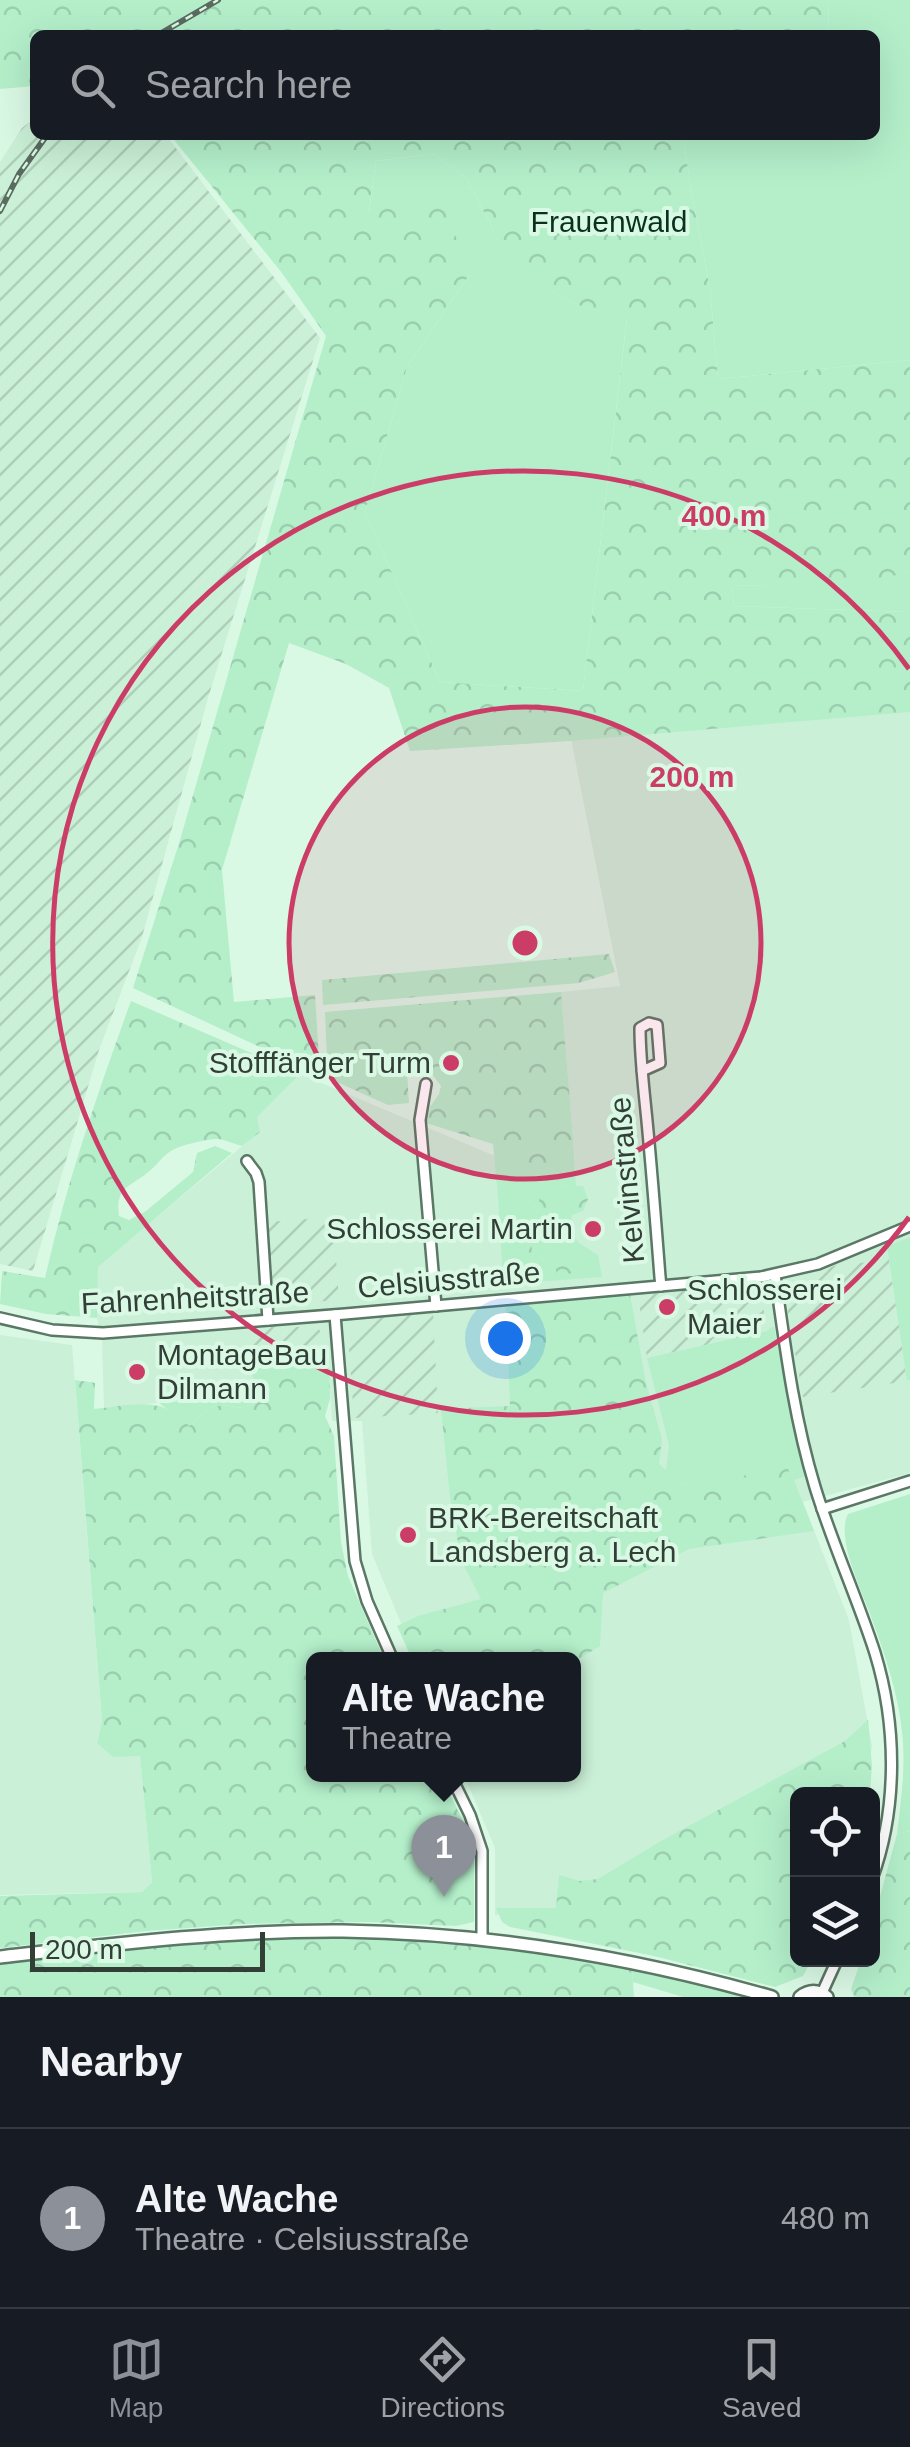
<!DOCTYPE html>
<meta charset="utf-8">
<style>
body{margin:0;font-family:Helvetica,sans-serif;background:#242831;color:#f1f3f6}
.controls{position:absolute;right:30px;bottom:30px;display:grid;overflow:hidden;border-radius:15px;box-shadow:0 10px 40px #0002}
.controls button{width:90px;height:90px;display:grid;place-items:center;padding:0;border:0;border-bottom:2px solid #363941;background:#171b24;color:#f1f3f6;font:50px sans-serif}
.scale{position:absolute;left:30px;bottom:25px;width:235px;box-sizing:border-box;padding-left:10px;border:5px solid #323f37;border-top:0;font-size:28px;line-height:35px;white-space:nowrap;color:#323f37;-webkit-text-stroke:8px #daf9e5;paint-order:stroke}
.you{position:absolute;left:505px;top:1338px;width:35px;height:35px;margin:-25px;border:8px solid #fff;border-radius:50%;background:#1a73e8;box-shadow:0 0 0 15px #1a73e833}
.badge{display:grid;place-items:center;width:65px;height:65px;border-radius:50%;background:#8c9099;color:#fff;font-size:32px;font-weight:700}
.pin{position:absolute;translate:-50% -82px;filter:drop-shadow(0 2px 5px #0008)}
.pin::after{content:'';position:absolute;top:52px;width:35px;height:30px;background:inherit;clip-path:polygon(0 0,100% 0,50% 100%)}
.popup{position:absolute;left:306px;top:1652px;width:275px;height:130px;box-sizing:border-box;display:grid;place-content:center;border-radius:15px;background:#171b24;filter:drop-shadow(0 2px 8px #0005);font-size:32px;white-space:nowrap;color:#9ea1a6}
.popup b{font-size:38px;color:#f1f3f6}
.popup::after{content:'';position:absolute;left:50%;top:100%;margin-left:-20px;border:20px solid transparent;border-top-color:#171b24}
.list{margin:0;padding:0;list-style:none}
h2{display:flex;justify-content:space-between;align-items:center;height:130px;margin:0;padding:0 40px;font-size:42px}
h2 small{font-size:32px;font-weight:400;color:#9ea1a6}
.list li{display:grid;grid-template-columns:65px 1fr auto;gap:30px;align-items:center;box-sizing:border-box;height:180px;padding:0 40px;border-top:2px solid #363941}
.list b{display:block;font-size:38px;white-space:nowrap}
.list p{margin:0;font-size:32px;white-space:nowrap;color:#9ea1a6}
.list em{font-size:32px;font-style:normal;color:#9ea1a6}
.icon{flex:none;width:55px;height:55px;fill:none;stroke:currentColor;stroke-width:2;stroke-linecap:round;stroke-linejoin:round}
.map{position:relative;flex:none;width:910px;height:1997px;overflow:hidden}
.search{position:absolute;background:#171b24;box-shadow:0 10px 40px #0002;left:30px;right:30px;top:30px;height:110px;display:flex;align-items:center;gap:25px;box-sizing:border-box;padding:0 35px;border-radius:15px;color:#9ea1a6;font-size:38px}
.sheet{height:310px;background:#171b24}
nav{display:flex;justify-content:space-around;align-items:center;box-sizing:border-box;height:140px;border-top:2px solid #363941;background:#171b24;font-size:28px;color:#9ea1a6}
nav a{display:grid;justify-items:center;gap:5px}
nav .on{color:#8c9099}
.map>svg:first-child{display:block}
</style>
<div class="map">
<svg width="910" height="1997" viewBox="0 0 910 1997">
<defs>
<pattern id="industrial-furrows" width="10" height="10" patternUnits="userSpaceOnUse" patternTransform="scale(2.5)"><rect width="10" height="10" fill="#caf0d7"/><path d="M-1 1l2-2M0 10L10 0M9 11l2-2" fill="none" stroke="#aecfb9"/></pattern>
<pattern id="forest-crowns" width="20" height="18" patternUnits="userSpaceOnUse" patternTransform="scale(2.5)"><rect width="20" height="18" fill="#b4efca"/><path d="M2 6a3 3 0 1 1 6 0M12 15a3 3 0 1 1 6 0" fill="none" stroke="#9bceae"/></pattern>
</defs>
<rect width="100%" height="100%" fill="#daf9e5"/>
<g fill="#caf0d7">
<polygon points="910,709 910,1237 887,1246 907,1381 910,1380 910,1473 803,1502 849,1620 872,1746 865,1794 798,1794 797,1890 495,1915 495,1848 464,1775 574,1774 574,1660 416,1659 372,1554 362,1421 332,1421 328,1363 251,1367 254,1394 104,1408 102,1341 97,1318 97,1267 259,1132 256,1117 300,1074 550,1179 576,1176 561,992 620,986 571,739"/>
<polygon points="0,1335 72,1345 102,1721 97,1743 140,1755 152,1882 142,1892 0,1895"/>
</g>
<g fill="url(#industrial-furrows)">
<polygon points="35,118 35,135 166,135 320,338 208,698 142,937 99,1050 33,1271 0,1264 0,162 22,128"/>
<polygon points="333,1217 339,1300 273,1305 268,1222"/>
<polygon points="887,1246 907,1381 803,1397 786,1302 788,1290 800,1279 852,1259 860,1257 861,1263 870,1261 870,1256"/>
<polygon points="746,1285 760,1287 767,1331 647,1358 638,1295"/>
<polygon points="433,1313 438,1413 354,1418 348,1334 350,1329 364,1319"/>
<polygon points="276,1326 318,1328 325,1338 329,1363 251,1367 248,1328"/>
</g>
<g fill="#b4efca">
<polygon points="828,0 910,0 910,360 718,379 710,289 691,190 683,135 875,135 875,35 829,35"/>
<polygon points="434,154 466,178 492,227 508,269 583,307 627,317 583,691 440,682 365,512 407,367 469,275 369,213 376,161"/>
<path d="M910 572V612L734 606 732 586C792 584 851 585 910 572Z"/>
<polygon points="573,1139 576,1186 548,1185 575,1242 572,1235 579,1243 598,1255 602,1277 534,1282 528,1195 498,1196 493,1144 506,1156 563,1173"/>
<polygon points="910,1237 910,1380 907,1381 887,1246"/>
<polygon points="771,1327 774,1327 804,1477 794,1480 780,1454 762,1462 722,1493 681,1483 666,1471 669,1445 647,1358 767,1331"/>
<polygon points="253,1381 270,1389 267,1398 243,1408 222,1405 212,1407 189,1426 159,1403 254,1395"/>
<path d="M910 1494V1831L897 1834C901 1800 906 1766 902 1732 898 1691 883 1649 869 1611 860 1587 836 1537 848 1514Z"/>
<polygon points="632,1968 707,1985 751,1997 683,1997 633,1982"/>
</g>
<g fill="url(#forest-crowns)" fill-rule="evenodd">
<polygon points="0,0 828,0 829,35 35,35 35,86 0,89"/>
<path d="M170 135H683L691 190 710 289 718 379 910 360V572L874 580 834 584 732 586 734 606 910 612V712L570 741 410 751 389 688 346 664 289 643 222 870 234 1002 315 995 320 1075 133 988 180 840 326 336 282 273ZM434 154 466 178 492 227 507 269 583 307 627 318 583 691 440 682 365 512 407 367 469 275 448 214 423 195 369 212 376 161Z"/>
<polygon points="609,954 615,972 579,983 323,1005 322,980"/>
<polygon points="561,992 573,1139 563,1173 550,1179 506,1156 493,1144 426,1123 430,1107 439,1094 441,1086 429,1070 407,1072 409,1103 388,1105 328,1078 325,1012"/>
<path d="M131 1001 300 1074 257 1117 260 1132 242 1146C235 1144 226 1140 218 1139 208 1139 180 1145 171 1151 162 1156 156 1167 147 1173 130 1187 115 1187 119 1216L129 1220 146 1211 193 1172 197 1153 215 1146 232 1153 98 1267 97 1318 46 1314 0 1304 2 1271 45 1278C66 1184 98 1092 131 1001Z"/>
<path d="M547 1185 583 1186 588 1199 583 1211 572 1215C568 1230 577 1255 579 1272L562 1275 557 1274 539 1200Z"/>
<polygon points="528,1194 534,1282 503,1284 498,1196"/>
<polygon points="630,1294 646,1383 662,1439 659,1464 681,1483 722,1493 762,1462 780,1454 794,1480 814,1531 689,1549 603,1593 600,1646 574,1662 574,1660 412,1659 397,1626 418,1616 481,1599 461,1560 450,1497 441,1409 510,1406 506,1306"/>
<path d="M329 1363 330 1399 325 1416 334 1436 341 1542 348 1576 384 1659 314 1660V1774L440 1775 468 1831 474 1855V1922L456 1926 366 1922 243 1924 147 1931 0 1948V1896L142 1892 152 1882 140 1756 113 1757 97 1743 102 1721 75 1380 95 1383 94 1409C129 1406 163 1394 189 1426L212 1407 222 1405 243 1408 267 1398 270 1389 253 1381 251 1367Z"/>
<polygon points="868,1720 872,1765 870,1794 798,1794 798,1960 812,1960 803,1976 775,1987 654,1956 510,1927 502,1922 496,1908 556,1908 559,1875 580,1881 598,1879 661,1841 845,1741"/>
<polygon points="910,1831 910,1997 854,1997 851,1989 861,1960 872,1960 873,1922 897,1834"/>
<polygon points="392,1936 496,1942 632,1968 634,1997 0,1997 0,1961 241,1937"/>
</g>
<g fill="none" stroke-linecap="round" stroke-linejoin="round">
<defs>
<g id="minor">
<path d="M642 1071 660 1063 657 1025 649 1023 640 1028C640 1059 644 1090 647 1121 652 1173 656 1225 660 1277L661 1286"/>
<polyline points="426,1084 420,1120 436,1306"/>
<polyline points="247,1161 256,1173 259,1182 268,1320"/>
<path d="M775 1275C785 1346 794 1418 815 1487 832 1543 857 1597 875 1653 897 1725 898 1808 872 1879"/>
<polyline points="335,1315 355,1561 367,1601 393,1660"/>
<polyline points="0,1318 52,1330 103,1333 345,1314 761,1277 818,1264 910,1226"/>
<polyline points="822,1509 910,1481"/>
<polyline points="450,1774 470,1815 482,1851 482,1939"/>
<polyline points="822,1993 837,1960"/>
</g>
<g id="tertiary">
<path d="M0 1957C114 1944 228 1930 343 1931 489 1933 632 1957 772 1997"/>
<path d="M800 1997C809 1990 818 1990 827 1997"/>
</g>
</defs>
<use href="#minor" stroke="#5b7765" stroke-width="14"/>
<use href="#tertiary" stroke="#5b7765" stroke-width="16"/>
<use href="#minor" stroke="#fff" stroke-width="9"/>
<use href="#tertiary" stroke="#fff" stroke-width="11"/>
<defs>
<g id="rail">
<polyline points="158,35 218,0"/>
<polyline points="0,211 19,174 47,135"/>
</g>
</defs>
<use href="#rail" stroke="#5a6b60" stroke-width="6"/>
<use href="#rail" stroke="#daf9e5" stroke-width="2.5" stroke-dasharray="8" stroke-linecap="butt"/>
</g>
<circle cx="525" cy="943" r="236" fill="#cb3d67" fill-opacity=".12"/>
<g fill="none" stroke="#cb3d67" stroke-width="5">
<circle cx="525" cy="943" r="236"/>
<path d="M909 1217A472 472 0 1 1 909 669"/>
</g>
<g fill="#cb3d67" stroke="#daf9e5" stroke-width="4">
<circle cx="451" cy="1063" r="10"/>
<circle cx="593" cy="1229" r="10"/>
<circle cx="667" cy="1307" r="10"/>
<circle cx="137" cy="1372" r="10"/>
<circle cx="408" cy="1535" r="10"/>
</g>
<g text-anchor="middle" stroke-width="8" stroke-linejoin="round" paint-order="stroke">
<g font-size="30" fill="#09321d" stroke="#daf9e5">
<text x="609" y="232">Frauenwald</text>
</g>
<g font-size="30" fill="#323f37" stroke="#daf9e5" text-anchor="start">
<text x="431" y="1073" text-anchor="end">Stofffänger Turm</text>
<text x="573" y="1239" text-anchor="end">Schlosserei Martin</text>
<text x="687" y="1300">Schlosserei<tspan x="687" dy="34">Maier</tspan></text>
<text x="157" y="1365">MontageBau<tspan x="157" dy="34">Dilmann</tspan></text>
<text x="428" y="1528">BRK-Bereitschaft<tspan x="428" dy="34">Landsberg a. Lech</tspan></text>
</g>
<g font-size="30" fill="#323f37" stroke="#daf9e5">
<text transform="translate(627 1180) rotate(-95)" y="10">Kelvinstraße</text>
<text transform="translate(449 1280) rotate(-5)" y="10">Celsiusstraße</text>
<text transform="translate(195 1298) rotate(-3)" y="10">Fahrenheitstraße</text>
</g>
</g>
<circle cx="525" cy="943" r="15" fill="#cb3d67" stroke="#daf9e5" stroke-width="5"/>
<g font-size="30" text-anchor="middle" font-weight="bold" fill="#cb3d67" stroke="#daf9e5" stroke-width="8" stroke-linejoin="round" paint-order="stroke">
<text x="724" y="526">400 m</text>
<text x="692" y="787">200 m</text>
</g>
</svg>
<div class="controls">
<button><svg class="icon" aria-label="locate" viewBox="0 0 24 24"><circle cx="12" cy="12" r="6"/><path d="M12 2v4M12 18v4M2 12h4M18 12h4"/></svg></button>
<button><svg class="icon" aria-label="layers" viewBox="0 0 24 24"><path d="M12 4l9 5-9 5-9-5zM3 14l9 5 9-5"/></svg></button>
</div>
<div class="scale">200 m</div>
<div class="you"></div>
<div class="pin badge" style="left:444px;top:1897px">1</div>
<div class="popup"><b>Alte Wache</b>Theatre</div>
<div class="search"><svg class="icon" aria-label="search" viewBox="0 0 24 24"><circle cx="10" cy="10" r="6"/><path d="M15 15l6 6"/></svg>Search here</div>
</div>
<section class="sheet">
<h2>Nearby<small></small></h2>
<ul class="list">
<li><span class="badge">1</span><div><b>Alte Wache</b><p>Theatre · Celsiusstraße</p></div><em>480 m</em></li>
</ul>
</section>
<nav>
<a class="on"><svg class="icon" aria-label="map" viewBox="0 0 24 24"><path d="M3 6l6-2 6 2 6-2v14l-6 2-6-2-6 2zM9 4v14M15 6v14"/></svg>Map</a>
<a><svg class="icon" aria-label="directions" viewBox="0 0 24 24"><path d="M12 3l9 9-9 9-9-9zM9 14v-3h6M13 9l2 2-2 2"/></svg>Directions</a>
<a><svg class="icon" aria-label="saved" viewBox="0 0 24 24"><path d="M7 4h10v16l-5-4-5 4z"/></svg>Saved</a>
</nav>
